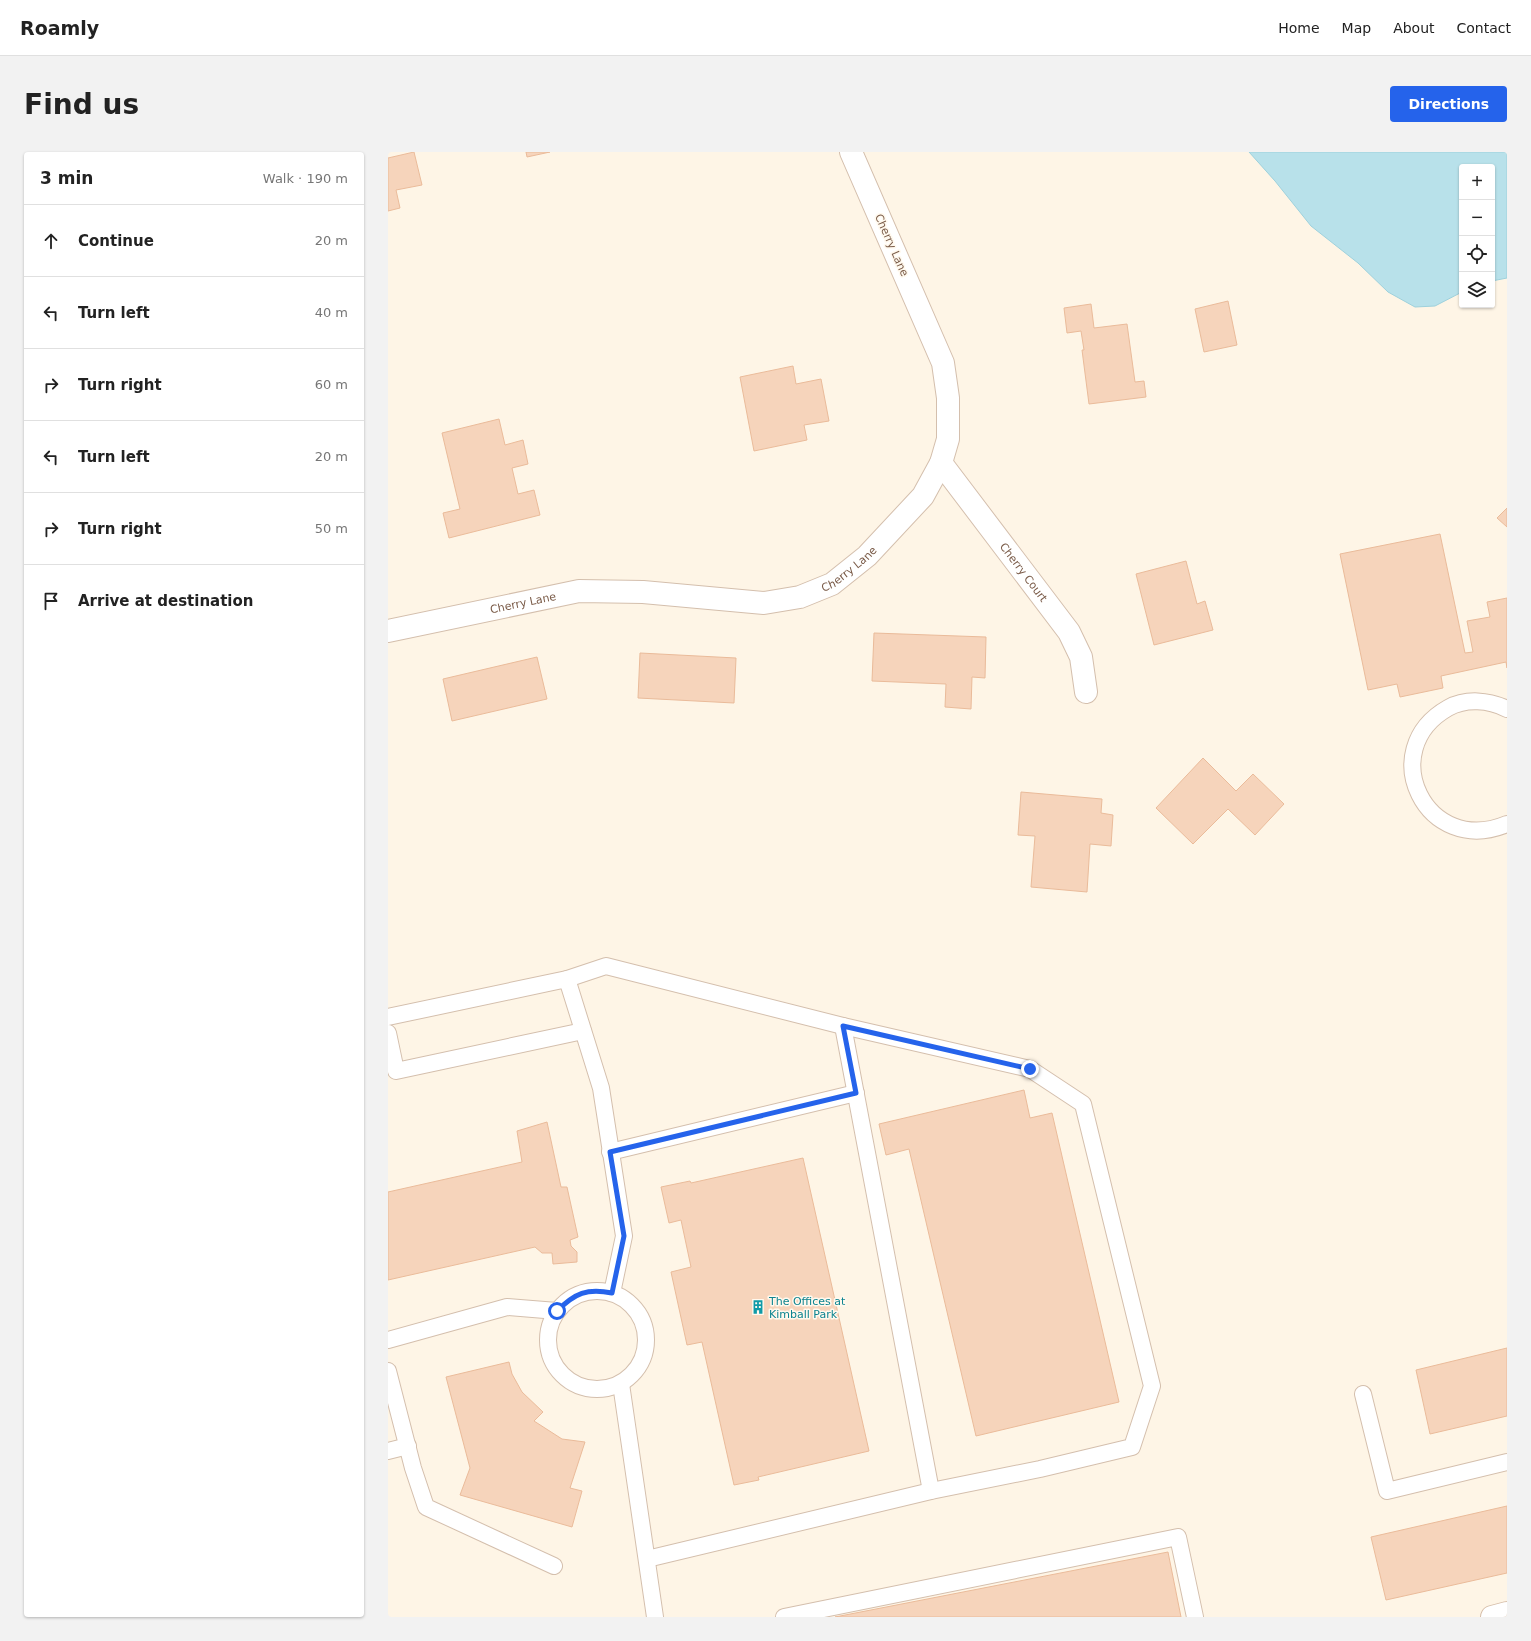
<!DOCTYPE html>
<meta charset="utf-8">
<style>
body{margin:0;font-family:"DejaVu Sans",sans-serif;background:#f2f2f2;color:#222}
.controls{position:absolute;right:12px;top:12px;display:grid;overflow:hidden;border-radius:4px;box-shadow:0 1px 3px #0004}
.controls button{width:36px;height:36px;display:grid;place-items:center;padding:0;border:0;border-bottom:1px solid #e0e0e0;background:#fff;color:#222;font:20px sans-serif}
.stop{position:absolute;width:12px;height:12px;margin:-9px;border:3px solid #2563eb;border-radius:50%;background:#fff}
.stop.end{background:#2563eb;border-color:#fff;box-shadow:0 1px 4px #0008}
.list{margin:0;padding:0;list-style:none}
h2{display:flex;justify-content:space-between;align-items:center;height:52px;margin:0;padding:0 16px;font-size:17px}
h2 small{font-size:13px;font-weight:400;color:#767676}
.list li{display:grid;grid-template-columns:26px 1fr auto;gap:12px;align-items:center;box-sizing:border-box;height:72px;padding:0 16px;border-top:1px solid #e0e0e0}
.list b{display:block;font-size:15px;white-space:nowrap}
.list em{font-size:13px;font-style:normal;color:#767676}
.icon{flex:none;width:22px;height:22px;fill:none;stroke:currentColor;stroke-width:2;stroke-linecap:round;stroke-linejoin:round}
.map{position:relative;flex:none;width:1119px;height:1465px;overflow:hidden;border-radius:4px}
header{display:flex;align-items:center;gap:24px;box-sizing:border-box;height:56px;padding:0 20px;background:#fff;border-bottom:1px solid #e0e0e0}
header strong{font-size:19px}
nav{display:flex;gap:22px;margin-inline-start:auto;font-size:14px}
.intro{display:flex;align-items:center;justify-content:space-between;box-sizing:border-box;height:96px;padding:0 24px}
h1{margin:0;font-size:28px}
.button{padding:10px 18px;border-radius:4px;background:#2563eb;color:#fff;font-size:14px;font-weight:700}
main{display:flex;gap:24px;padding:0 24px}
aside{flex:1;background:#fff;border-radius:4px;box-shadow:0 1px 3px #0004}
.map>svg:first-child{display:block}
</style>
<header>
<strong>Roamly</strong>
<nav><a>Home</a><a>Map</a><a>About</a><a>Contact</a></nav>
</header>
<div class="intro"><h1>Find us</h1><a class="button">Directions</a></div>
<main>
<aside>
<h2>3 min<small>Walk · 190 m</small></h2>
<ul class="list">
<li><svg class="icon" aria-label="ahead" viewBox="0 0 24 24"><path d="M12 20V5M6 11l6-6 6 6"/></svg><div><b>Continue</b></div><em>20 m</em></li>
<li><svg class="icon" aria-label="left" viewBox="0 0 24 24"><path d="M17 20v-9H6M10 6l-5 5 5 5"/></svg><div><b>Turn left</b></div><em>40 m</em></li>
<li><svg class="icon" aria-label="right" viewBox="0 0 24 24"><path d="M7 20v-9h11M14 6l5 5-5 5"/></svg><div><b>Turn right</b></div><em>60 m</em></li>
<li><svg class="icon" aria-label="left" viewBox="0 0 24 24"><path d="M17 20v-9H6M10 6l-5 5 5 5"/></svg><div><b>Turn left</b></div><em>20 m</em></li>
<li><svg class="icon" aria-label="right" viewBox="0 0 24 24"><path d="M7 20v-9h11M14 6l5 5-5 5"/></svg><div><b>Turn right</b></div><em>50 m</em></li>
<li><svg class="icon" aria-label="arrive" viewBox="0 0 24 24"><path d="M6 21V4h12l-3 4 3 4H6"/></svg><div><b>Arrive at destination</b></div></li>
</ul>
</aside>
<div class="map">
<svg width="1119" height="1465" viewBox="0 0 1119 1465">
<rect width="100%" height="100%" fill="#fef5e6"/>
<polygon fill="#b8e1ea" stroke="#9ed1dc" points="861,0 1119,0 1119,126 1104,129 1104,15 1074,15 1074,140 1047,154 1027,155 1000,140 970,111 923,74 887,29"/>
<g fill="#f6d4bb" stroke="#eabb9a">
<polygon points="26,0 34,33 8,38 12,56 0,59 0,6"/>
<polygon points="138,0 162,0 139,5"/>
<polygon points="840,149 849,193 816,200 807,157"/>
<polygon points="703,152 706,176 739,172 747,230 756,229 758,245 701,252 694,198 696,198 693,179 679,181 676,156"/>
<polygon points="405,214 408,232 433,227 441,269 416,273 419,288 366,299 352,225"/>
<polygon points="111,267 117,293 135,288 140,312 124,316 130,342 146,338 152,363 61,386 55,361 72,357 54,281"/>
<polygon points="1119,356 1119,375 1109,366"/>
<polygon points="1052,382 1077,501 1085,500 1079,469 1102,465 1099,450 1119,446 1119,516 1118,510 1053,524 1055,536 1012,545 1009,532 980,538 952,402"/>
<polygon points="798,409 809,452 817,449 825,478 766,493 748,422"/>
<polygon points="486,481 598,485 597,526 584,525 583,557 557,555 558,532 484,529"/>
<polygon points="252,501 348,506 346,551 250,546"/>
<polygon points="149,505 159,547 64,569 55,527"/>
<polygon points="815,606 848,639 865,622 896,652 867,683 840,657 805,692 768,656"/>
<polygon points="633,640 714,647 713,661 725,663 723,694 702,692 699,740 643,735 647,684 630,683"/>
<polygon points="636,938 642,966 664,961 731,1250 588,1284 521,997 498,1003 491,972"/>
<polygon points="159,970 173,1035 179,1035 190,1085 182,1088 183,1094 189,1100 189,1110 165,1112 164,1101 154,1101 147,1095 0,1128 0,1040 134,1010 129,979"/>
<polygon points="415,1006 481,1299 370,1325 371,1328 346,1333 314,1190 299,1193 283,1120 303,1115 293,1068 281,1071 273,1035 302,1029 303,1031"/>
<polygon points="1119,1196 1119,1264 1042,1282 1028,1218"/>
<polygon points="121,1210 124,1222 134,1240 155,1260 146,1269 174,1287 197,1290 182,1336 194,1339 184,1375 72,1343 82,1316 58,1225"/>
<polygon points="1119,1354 1119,1421 998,1448 983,1385"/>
<polygon points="780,1400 793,1465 447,1465"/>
</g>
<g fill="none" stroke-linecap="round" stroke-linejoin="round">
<defs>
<g id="lane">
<path d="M1119 557C1101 548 1078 546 1060 556 986 598 1038 706 1119 672"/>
<polyline points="179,827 218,814 455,874 642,917 695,952 764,1234 744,1295 652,1317 543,1339 259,1407"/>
<polyline points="0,865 179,827 213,936 236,1084 224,1141"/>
<polyline points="455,874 543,1339"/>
<polyline points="0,881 8,919 195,879"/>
<polyline points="222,1000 468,941"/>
<circle cx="209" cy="1188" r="49"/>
<polyline points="0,1188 119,1155 169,1159"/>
<polyline points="0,1219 25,1316 38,1355 166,1414"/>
<polyline points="233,1232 267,1465"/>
<polyline points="975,1242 999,1339 1119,1310"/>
<polyline points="0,1299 20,1294"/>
<polyline points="396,1465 790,1385 807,1465"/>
</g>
<g id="street">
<path id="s1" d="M553 311 681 480 693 505 698 540"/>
<path id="s2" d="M0 479 191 439 255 440 376 451 412 445 444 432 479 404 535 344 553 311 560 287V246L555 211 463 0"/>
</g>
<polyline id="secondary" points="1104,1465 1119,1461"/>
</defs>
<use href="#lane" stroke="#d4bfad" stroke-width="18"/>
<use href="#street" stroke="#d4bfad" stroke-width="24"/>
<use href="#secondary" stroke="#d7bfaa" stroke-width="24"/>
<use href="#lane" stroke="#fff" stroke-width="16"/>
<use href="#street" stroke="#fff" stroke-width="22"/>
<use href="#secondary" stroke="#fff" stroke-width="22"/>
</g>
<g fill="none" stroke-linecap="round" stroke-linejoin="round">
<path stroke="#2563eb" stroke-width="5" d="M169 1159C187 1141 199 1136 224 1141L236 1084 222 1000 468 941 455 874 642 917"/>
</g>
<defs>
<symbol id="building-bare" viewBox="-9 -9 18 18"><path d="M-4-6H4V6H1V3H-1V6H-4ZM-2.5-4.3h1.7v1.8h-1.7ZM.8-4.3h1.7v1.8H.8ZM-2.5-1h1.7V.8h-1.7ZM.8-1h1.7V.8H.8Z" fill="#0f9aa8" stroke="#fff9ee" stroke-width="2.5" paint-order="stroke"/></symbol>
</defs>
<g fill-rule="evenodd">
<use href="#building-bare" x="360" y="1145" width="20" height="20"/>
</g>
<g text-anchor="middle" stroke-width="3" stroke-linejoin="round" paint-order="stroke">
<g font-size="11" fill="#7a5b48" stroke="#fff9ee">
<text transform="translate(504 93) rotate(66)" y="4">Cherry Lane</text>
<text dy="4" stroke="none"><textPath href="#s2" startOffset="474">Cherry Lane</textPath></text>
<text dy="4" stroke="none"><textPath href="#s1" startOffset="137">Cherry Court</textPath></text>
<text dy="4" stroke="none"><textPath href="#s2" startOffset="138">Cherry Lane</textPath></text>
</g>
<g font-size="11" fill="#0d838f" stroke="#fff9ee" text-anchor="start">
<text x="381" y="1153">The Offices at<tspan x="381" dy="13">Kimball Park</tspan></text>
</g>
</g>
</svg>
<div class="controls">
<button>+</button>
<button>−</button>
<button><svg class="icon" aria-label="locate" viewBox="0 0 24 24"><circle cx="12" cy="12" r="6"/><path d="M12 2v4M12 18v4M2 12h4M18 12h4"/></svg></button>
<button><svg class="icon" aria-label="layers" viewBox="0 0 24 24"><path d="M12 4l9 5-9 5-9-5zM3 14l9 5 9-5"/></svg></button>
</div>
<div class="stop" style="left:169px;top:1159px"></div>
<div class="stop end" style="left:642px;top:917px"></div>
</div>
</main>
